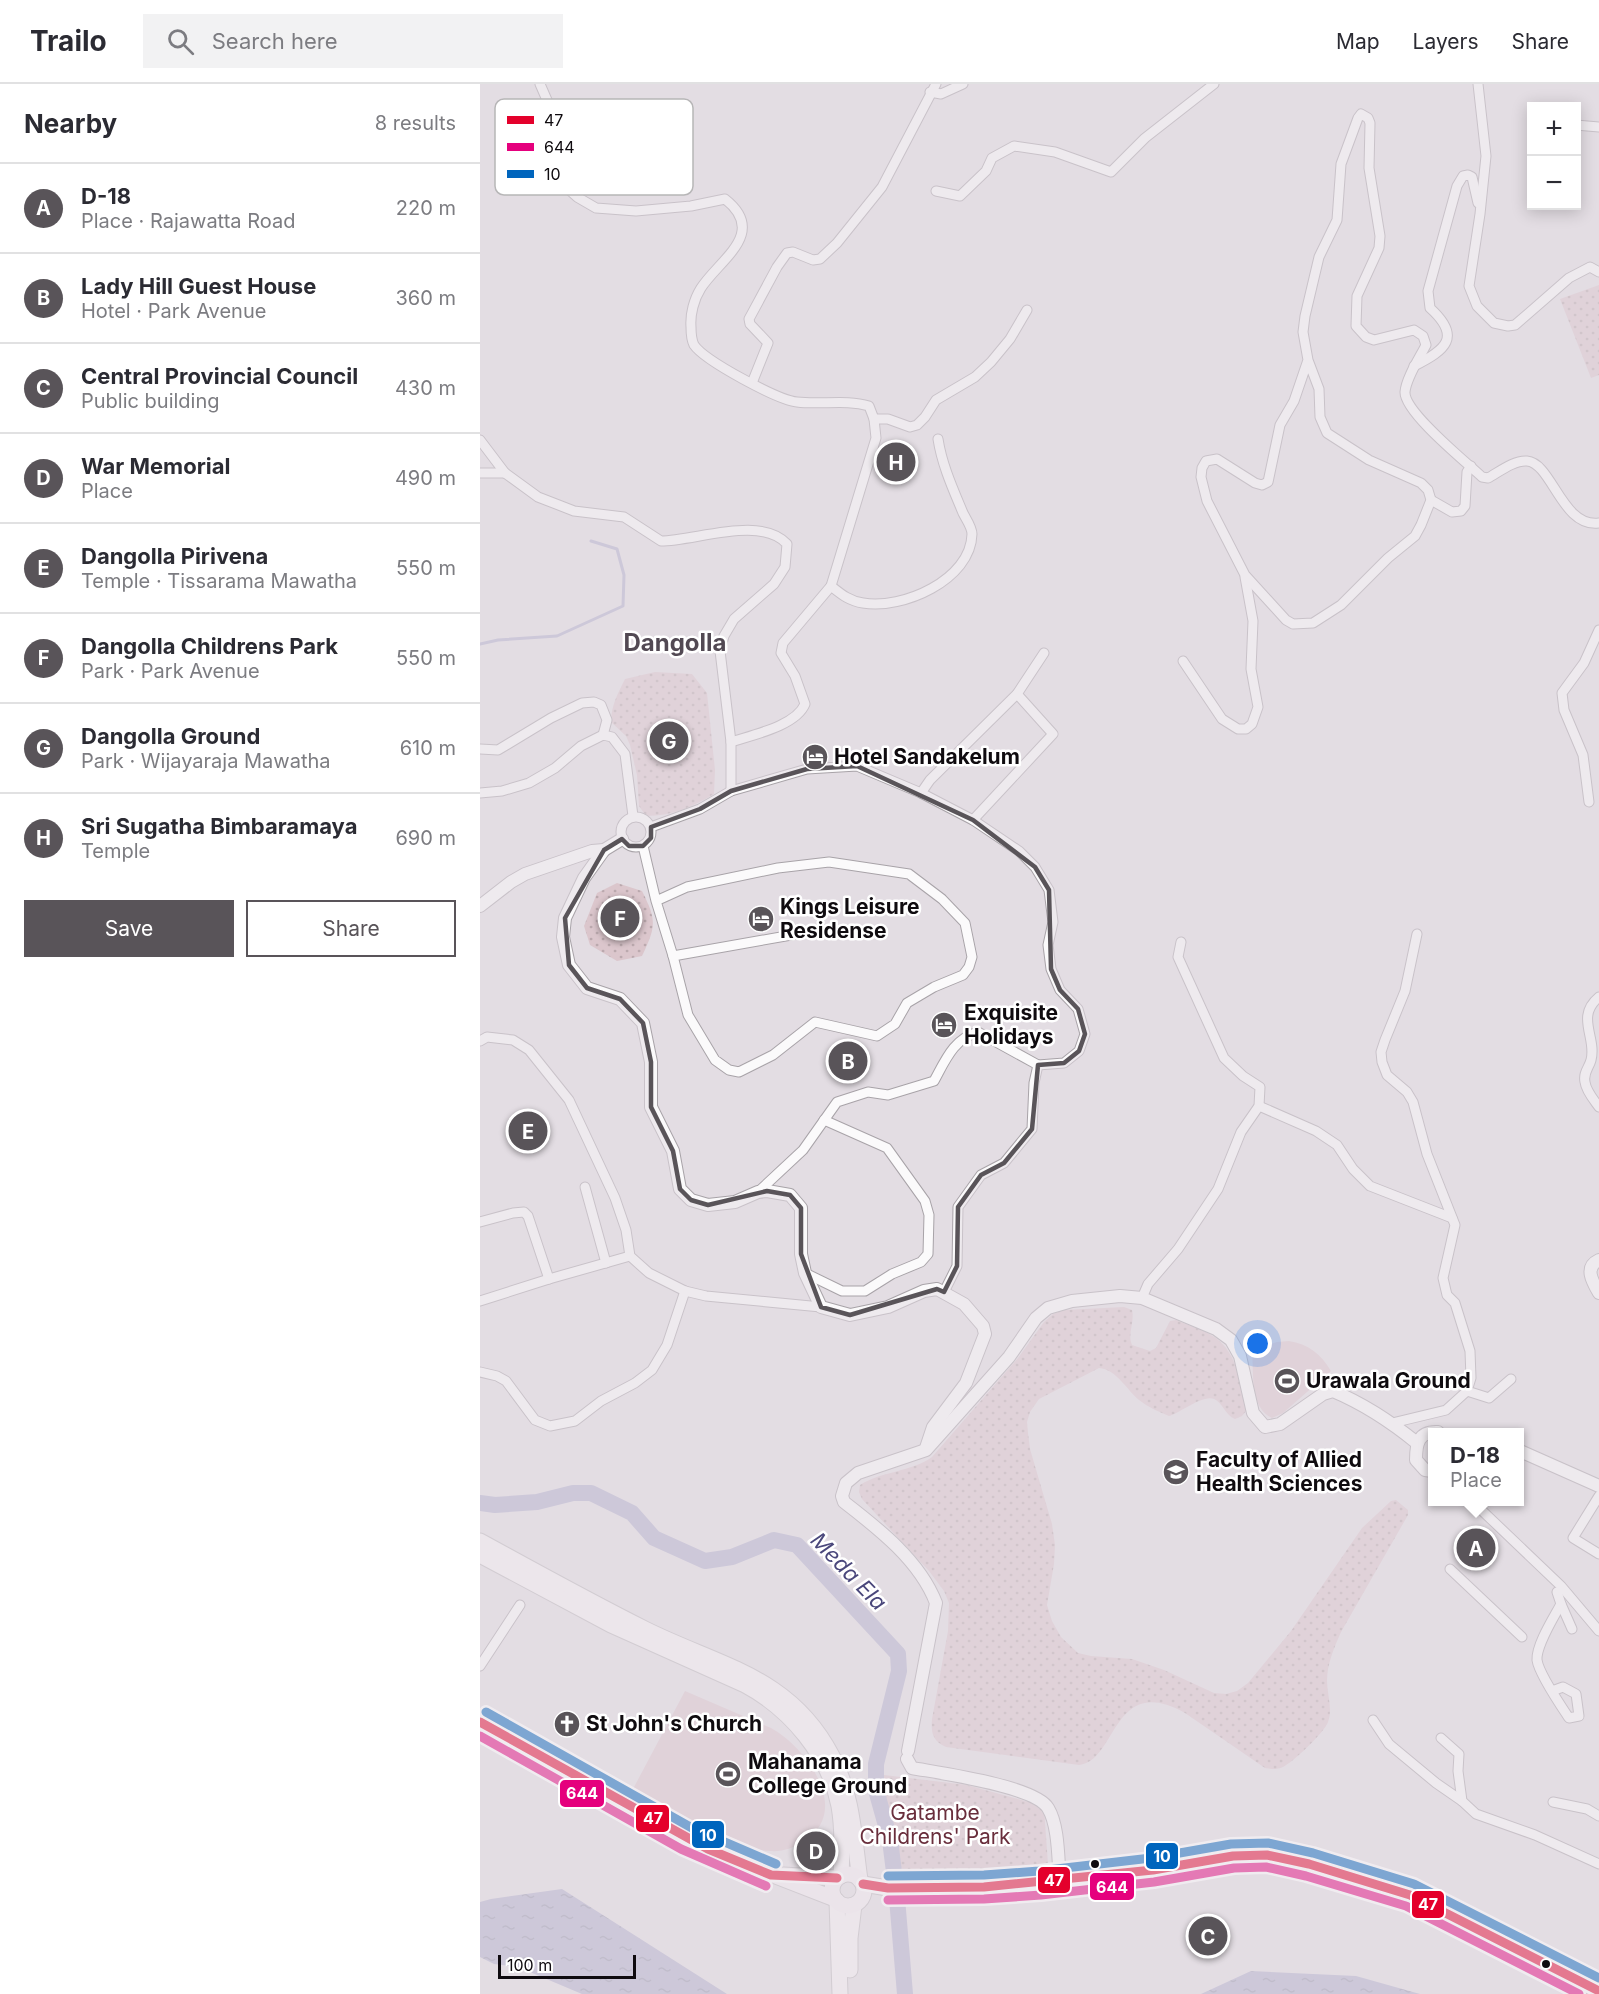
<!DOCTYPE html>
<meta charset="utf-8">
<style>
body{margin:0;font-family:Inter,sans-serif;background:#f2f2f3;color:#2b2b33}
.controls{position:absolute;right:18px;top:18px;display:grid;overflow:hidden;border-radius:0px;box-shadow:0 3px 15px #0003}
.controls button{width:54px;height:54px;display:grid;place-items:center;padding:0;border:0;border-bottom:2px solid #e1e1e2;background:#fff;color:#2b2b33;font:30px sans-serif}
.scale{position:absolute;left:18px;bottom:15px;width:138px;box-sizing:border-box;padding-left:6px;border:3px solid #0f0b0f;border-top:0;font-size:16px;line-height:21px;white-space:nowrap;color:#0f0b0f;-webkit-text-stroke:4px #fff;paint-order:stroke}
.you{position:absolute;left:778px;top:1260px;width:21px;height:21px;margin:-15px;border:4px solid #fff;border-radius:50%;background:#1a73e8;box-shadow:0 0 0 9px #1a73e833}
.badge{display:grid;place-items:center;width:39px;height:39px;border-radius:50%;background:#595459;color:#fff;font-size:20px;font-weight:700}
.pin{position:absolute;translate:-50% -50%;border:3px solid #fff;box-shadow:0 2px 6px #0006}
.popup{position:absolute;left:948px;top:1344px;width:96px;height:78px;box-sizing:border-box;display:grid;place-content:center;border-radius:0px;background:#fff;filter:drop-shadow(0 2px 4px #0005);font-size:20px;white-space:nowrap;color:#7c7c81}
.popup b{font-size:22px;color:#2b2b33}
.popup::after{content:'';position:absolute;left:50%;top:100%;margin-left:-12px;border:12px solid transparent;border-top-color:#fff}
.list{margin:0;padding:0;list-style:none}
h2{display:flex;justify-content:space-between;align-items:center;height:78px;margin:0;padding:0 24px;font-size:26px}
h2 small{font-size:20px;font-weight:400;color:#7c7c81}
.list li{display:grid;grid-template-columns:39px 1fr auto;gap:18px;align-items:center;box-sizing:border-box;height:90px;padding:0 24px;border-top:2px solid #e1e1e2}
.list b{display:block;font-size:22px;white-space:nowrap}
.list p{margin:0;font-size:20px;white-space:nowrap;color:#7c7c81}
.list em{font-size:20px;font-style:normal;color:#7c7c81}
.actions{display:flex;gap:12px;padding:18px 24px}
.actions a{flex:1;padding:14px 0;border:2px solid #595459;border-radius:0px;text-align:center;font-size:21px;color:#595459}
.actions .main{background:#595459;color:#fff}
.icon{flex:none;width:33px;height:33px;fill:none;stroke:currentColor;stroke-width:2;stroke-linecap:round;stroke-linejoin:round}
.map{position:relative;flex:none;width:1119px;height:1910px;overflow:hidden}
header{display:flex;align-items:center;gap:36px;box-sizing:border-box;height:84px;padding:0 30px;background:#fff;border-bottom:2px solid #e1e1e2}
header strong{font-size:28px}
nav{display:flex;gap:33px;margin-inline-start:auto;font-size:21px}
.search{width:420px;height:54px;background:#f2f2f3;display:flex;align-items:center;gap:15px;box-sizing:border-box;padding:0 21px;border-radius:0px;color:#7c7c81;font-size:22px}
main{display:flex}
aside{flex:1;background:#fff}
.map>svg:first-child{display:block}
</style>
<header>
<strong>Trailo</strong>
<div class="search"><svg class="icon" aria-label="search" viewBox="0 0 24 24"><circle cx="10" cy="10" r="6"/><path d="M15 15l6 6"/></svg>Search here</div>
<nav><a>Map</a><a>Layers</a><a>Share</a></nav>
</header>
<main>
<aside>
<h2>Nearby<small>8 results</small></h2>
<ul class="list">
<li><span class="badge">A</span><div><b>D-18</b><p>Place · Rajawatta Road</p></div><em>220 m</em></li>
<li><span class="badge">B</span><div><b>Lady Hill Guest House</b><p>Hotel · Park Avenue</p></div><em>360 m</em></li>
<li><span class="badge">C</span><div><b>Central Provincial Council</b><p>Public building</p></div><em>430 m</em></li>
<li><span class="badge">D</span><div><b>War Memorial</b><p>Place</p></div><em>490 m</em></li>
<li><span class="badge">E</span><div><b>Dangolla Pirivena</b><p>Temple · Tissarama Mawatha</p></div><em>550 m</em></li>
<li><span class="badge">F</span><div><b>Dangolla Childrens Park</b><p>Park · Park Avenue</p></div><em>550 m</em></li>
<li><span class="badge">G</span><div><b>Dangolla Ground</b><p>Park · Wijayaraja Mawatha</p></div><em>610 m</em></li>
<li><span class="badge">H</span><div><b>Sri Sugatha Bimbaramaya</b><p>Temple</p></div><em>690 m</em></li>
</ul>
<div class="actions"><a class="main">Save</a><a>Share</a></div>
</aside>
<div class="map">
<svg width="1119" height="1910" viewBox="0 0 1119 1910">
<defs>
<pattern id="park-dots" width="8" height="8" patternUnits="userSpaceOnUse" patternTransform="scale(1.5)"><rect width="8" height="8" fill="#dbc6cc"/><path d="M2 2h.1M6 6h.1" fill="none" stroke="#bba9ae" stroke-width="1.8" stroke-linecap="round"/></pattern>
<pattern id="water-ripples" width="26" height="14" patternUnits="userSpaceOnUse" patternTransform="scale(1.5)"><rect width="26" height="14" fill="#b1b0cc"/><path d="M2 4q2-2 4 0t4 0M15 11q2-2 4 0t4 0" fill="none" stroke="#9796ae"/></pattern>
</defs>
<rect width="100%" height="100%" fill="#e3dde3"/>
<g fill="url(#park-dots)">
<polygon points="1119,201 1119,291 1111,294 1080,215"/>
<path d="M175 588 212 590 227 609 235 686 234 710C212 723 192 732 166 732L159 722 157 691 150 661 146 652 131 638C131 622 138 609 145 595Z"/>
<path d="M137 799 162 807C177 837 176 842 162 872L137 877 110 861 104 842 117 809Z"/>
<path d="M644 1223 652 1226C655 1238 647 1250 652 1261L670 1267 676 1264 690 1237 696 1236C707 1241 720 1244 731 1251 757 1265 761 1300 766 1327L762 1332 755 1335C745 1331 743 1319 734 1315 723 1310 700 1329 689 1332 679 1328 668 1323 659 1316 647 1306 636 1285 619 1284L559 1315 550 1328 547 1338 548 1349 550 1365 572 1440 575 1461 574 1480 567 1521 572 1537 581 1553 598 1569 611 1572 652 1575 684 1586 734 1609 746 1610 757 1607 768 1599 811 1547 882 1444 911 1417 916 1416 928 1426V1431L861 1548C854 1564 847 1580 847 1597 847 1610 853 1625 848 1638 844 1649 813 1678 803 1683 796 1686 791 1685 785 1684L705 1629C632 1588 637 1678 599 1681L466 1663C452 1657 451 1648 452 1635L468 1547 469 1519 464 1507 449 1487 382 1415 379 1408 380 1401C402 1387 431 1388 452 1373L538 1274 564 1238 573 1230 584 1226Z"/>
<polygon points="404,1691 487,1701 556,1720 564,1725 568,1780 562,1784 424,1787 419,1781 400,1697"/>
</g>
<g fill="#dbc6cc">
<path d="M809 1257C828 1260 841 1270 851 1287L803 1329 792 1334C769 1324 774 1287 772 1266L797 1258Z"/>
<path d="M205 1607 291 1644C326 1663 373 1727 324 1757 314 1764 302 1768 290 1767 244 1764 192 1727 153 1705Z"/>
</g>
<g fill="url(#water-ripples)">
<polygon points="82,1805 247,1910 102,1910 38,1883 14,1880 0,1873 0,1818 11,1815"/>
<polygon points="771,1887 876,1892 940,1910 721,1910"/>
</g>
<g fill="none" stroke-linecap="round" stroke-linejoin="round">
<polyline stroke="#b1b0cc" stroke-width="3" points="0,560 18,556 77,552 143,522 144,491 137,465 111,457"/>
<g stroke="#b1b0cc" stroke-width="16">
<polyline points="0,1419 15,1421 57,1418 93,1409 111,1409 152,1429 174,1454 225,1477 252,1473 294,1456 317,1461 418,1570 419,1587 396,1680 396,1706 410,1756 415,1796"/>
<polyline points="417,1814 425,1910"/>
</g>
<defs>
<g id="minor">
<path d="M60 0 70 23 69 32 61 49 63 72 77 95 97 113 116 124 156 127 211 122 245 115C288 149 240 175 221 204 214 215 210 230 211 243 211 249 211 255 214 261 225 277 298 316 317 318 341 321 366 315 389 322L394 335 396 354 351 502 303 559 301 569 315 592 325 620C316 642 272 651 251 658"/>
<polyline points="998,0 1006,72 1000,130 989,202 997,222 1014,239 1028,242 1035,241 1089,194 1110,183 1119,188"/>
<polyline points="450,8 461,10 483,0"/>
<polyline points="1096,41 1119,43"/>
<polyline points="456,107 480,112 506,87 512,74 534,62 575,68 631,88 665,54 734,0"/>
<path d="M828 276 814 317 800 341 788 398 782 401 775 399 737 375 726 377 722 384 721 393 727 417 765 491 806 536 813 540 833 539 861 521 908 474 935 452 941 441 951 416 948 406 941 399 889 376 847 349 840 333 839 305 828 276 823 248 825 232 839 173 857 136 861 80 878 34 881 30 888 34 890 39 889 84 900 152 899 164 877 212 876 242 886 253 894 256 934 246 943 252 946 261C940 273 926 294 925 308 924 328 986 378 1002 393L1008 394C1019 388 1034 376 1047 377 1072 379 1082 444 1119 439"/>
<path d="M934 282C966 266 982 253 950 224L948 207 977 102 983 92 988 91 992 93 998 119"/>
<polyline points="272,299 288,259 270,240 269,235 297,183 307,169 313,168 333,176 340,175 357,159 402,103 456,0"/>
<polyline points="394,335 408,335 430,343 437,341 445,333 456,316 495,293 511,278 530,255 547,226"/>
<path d="M0 356 25 389 58 413 94 427 144 433 181 457C215 457 281 431 307 460L305 483 294 500 254 535 244 552 240 567 251 658V707"/>
<polyline points="0,389 25,389"/>
<polyline points="951,416 972,428 981,427 985,422 987,388 991,382"/>
<path d="M351 502C361 510 369 517 383 519 422 526 491 496 492 450 492 443 486 435 483 429 473 405 462 381 458 355"/>
<polyline points="703,577 742,635 758,645 766,645 772,640 778,623 771,585 773,537 765,493"/>
<polyline points="0,665 18,666 71,634 102,619 114,618 121,621 127,636 123,651"/>
<polyline points="0,709 22,707 49,699 75,684 101,662 123,651 132,653 145,670 153,732"/>
<polyline points="441,709 450,696 537,610 564,569"/>
<polyline points="1109,718 1103,671 1084,626 1082,609 1104,579 1119,546"/>
<circle cx="156" cy="748" r="15"/>
<polyline points="493,736 573,650 537,610"/>
<polyline points="171,743 220,725 251,707 327,685 377,682 441,709 493,736 539,767 555,783 569,806 573,838 568,861 571,885 580,906 598,925 605,950 599,967 584,979 558,981 554,999 552,1045 524,1079 501,1091 478,1123 477,1182 464,1208"/>
<polyline points="163,762 176,817 193,872 208,931 235,976 249,986 259,988 293,971 335,938 397,952 415,940 427,919 454,903 483,891 489,883 492,873 485,839 462,815 429,790 349,778 298,784 207,803 176,817"/>
<polyline points="193,872 340,846"/>
<path d="M1119 913C1095 933 1117 953 1111 976 1109 984 1103 988 1105 998 1106 1007 1114 1016 1119 1023"/>
<polyline points="0,957 7,953 33,956 49,966 89,1016 135,1114 146,1146 150,1172 169,1189 205,1207 226,1212 341,1223"/>
<polyline points="779,1022 836,1047 857,1061 873,1085 890,1102 972,1134"/>
<polyline points="105,1103 126,1179"/>
<path d="M278 1108 323 1066 357 1018 388 1008 408 1011 454 997C465 977 474 954 498 948L558 981"/>
<polyline points="0,1138 33,1129 44,1128 48,1132 69,1195"/>
<polyline points="325,1189 362,1207 385,1207 412,1190 441,1178 448,1170 449,1131 445,1117 407,1064 344,1036"/>
<polyline points="662,1214 668,1200 698,1165 738,1105 761,1048 779,1022 780,1003 763,992 744,974 698,873 701,858"/>
<polyline points="0,1217 69,1195 150,1172"/>
<polyline points="0,1288 17,1292 26,1297 55,1336 70,1342 95,1337 121,1317 155,1299 172,1286 187,1261 205,1207"/>
<polyline points="987,1307 1009,1314 1031,1295"/>
<polyline points="912,1339 966,1326 987,1307 991,1294 990,1267 975,1219 967,1211 963,1194 975,1141 947,1070 933,1018 927,1008 907,991 902,978 901,968 905,956 925,907 937,850"/>
<polyline points="1119,1412 1093,1454 1119,1470"/>
<polyline points="993,1418 1081,1502 1119,1547"/>
<polyline points="970,1485 1042,1553"/>
<polyline points="1081,1520 1092,1545"/>
<polyline points="0,1582 40,1521"/>
<path d="M1072 1607 1083 1603 1096 1610 1099 1632 1089 1634C1081 1622 1059 1590 1057 1576 1056 1561 1074 1533 1081 1520L1077 1508"/>
<polyline points="893,1636 909,1660 956,1699 982,1717"/>
<polyline points="961,1654 979,1670 978,1687 982,1717 996,1730 1055,1751 1119,1780"/>
<polyline points="1073,1718 1107,1725 1119,1732"/>
</g>
<g id="tertiary">
<polyline points="124,766 104,794 85,834 83,853 89,881 107,904 140,915 163,939 171,978 171,1023 193,1067 200,1105 211,1116 228,1121 255,1118 278,1108 287,1107 310,1111 321,1124 321,1170 325,1189 341,1223 370,1231 408,1223 444,1207 457,1205 484,1220 503,1242 505,1250 486,1299 453,1343 446,1364"/>
<polyline points="0,822 31,798 45,790 112,767 124,766 142,755"/>
<path d="M1119 1176C1104 1183 1112 1197 1119 1209"/>
<polyline points="1040,1367 1119,1402"/>
<path d="M952 1387 945 1386 936 1376C936 1360 938 1347 958 1348"/>
<path d="M428 1667 456 1519C440 1477 399 1445 364 1418L362 1412 366 1399 378 1389 446 1366 529 1273 556 1234 568 1224 592 1217 640 1212 662 1214 736 1245 751 1256 760 1272 773 1329 785 1343 800 1340 843 1310 853 1307C884 1320 910 1337 937 1359"/>
<path d="M427 1675 432 1684C459 1689 555 1702 568 1724 579 1742 578 1776 580 1797"/>
</g>
<g id="primary">
<path d="M0 1457C55 1487 109 1517 165 1545 239 1582 310 1591 352 1672 373 1711 374 1754 380 1796"/>
<path d="M0 1471 131 1541 265 1601C310 1625 349 1671 359 1722 363 1745 362 1769 361 1792"/>
<polyline points="357,1817 360,1910"/>
<polyline points="370,1886 370,1854 374,1821"/>
</g>
<g id="trunk">
<polyline points="0,1638 207,1755 257,1777 355,1815"/>
<circle cx="368" cy="1806" r="16"/>
<polyline points="303,1791 357,1794"/>
<polyline points="383,1800 408,1804 504,1803 673,1786 753,1772 787,1771 829,1780 930,1811 959,1825 1119,1907"/>
</g>
</defs>
<use href="#minor" stroke="#a8a3a8" stroke-width="11"/>
<use href="#tertiary" stroke="#a8a3a8" stroke-width="14"/>
<use href="#primary" stroke="#bcb9bc" stroke-width="17"/>
<use href="#trunk" stroke="#bcb9bc" stroke-width="17"/>
<use href="#minor" stroke="#fbfafb" stroke-width="9"/>
<use href="#tertiary" stroke="#fbfafb" stroke-width="12"/>
<use href="#primary" stroke="#f6f1f4" stroke-width="15"/>
<use href="#trunk" stroke="#f4eef2" stroke-width="15"/>
<defs>
<g id="bus-1">
<polyline points="0,1638 228,1765 291,1791 357,1794"/>
<polyline points="383,1800 408,1804 504,1803 673,1786 753,1772 787,1771 829,1780 930,1811 1119,1907"/>
</g>
<g id="bus-2">
<polyline points="0,1652 201,1765 286,1802"/>
<polyline points="408,1816 504,1815 561,1811 674,1798 754,1784 786,1783 826,1792 926,1822 1099,1910"/>
</g>
<g id="bus-3">
<polyline points="6,1628 212,1744 296,1780"/>
<polyline points="408,1792 504,1791 559,1787 671,1774 751,1760 788,1759 833,1769 934,1800 1119,1894"/>
</g>
</defs>
<use href="#bus-1" stroke="#fff" stroke-width="14"/>
<use href="#bus-2" stroke="#fff" stroke-width="14"/>
<use href="#bus-3" stroke="#fff" stroke-width="14"/>
<use href="#bus-1" stroke="#e4002b" stroke-width="9"/>
<use href="#bus-2" stroke="#e5007d" stroke-width="9"/>
<use href="#bus-3" stroke="#0065bd" stroke-width="9"/>
</g>
<path d="M0 0H1119V1910H0ZM377 682 493 736 555 783 569 806 571 885 580 906 598 925 605 950 599 967 584 979 558 981 552 1045 524 1079 501 1091 478 1123 477 1182 464 1208 457 1205 370 1231 341 1223 321 1170V1124L310 1111 287 1107 228 1121 211 1116 200 1105 193 1067 171 1023V978L163 939 140 915 107 904 89 881 85 834 124 766 142 755 149 762H163L171 754V743L220 725 251 707 327 685Z" fill="#e3dde3" fill-opacity=".55" fill-rule="evenodd"/>
<path fill="none" stroke="#595459" stroke-width="4.5" stroke-linejoin="round" d="M377 682 493 736 555 783 569 806 571 885 580 906 598 925 605 950 599 967 584 979 558 981 552 1045 524 1079 501 1091 478 1123 477 1182 464 1208 457 1205 370 1231 341 1223 321 1170V1124L310 1111 287 1107 228 1121 211 1116 200 1105 193 1067 171 1023V978L163 939 140 915 107 904 89 881 85 834 124 766 142 755 149 762H163L171 754V743L220 725 251 707 327 685Z"/>
<defs>
<symbol id="hotel-disc" viewBox="-11 -11 22 22"><circle r="9.5" fill="#595459" stroke="#fff"/><path d="M-6-4.5h1.5V1H6V5H4.5V3h-9V5H-6ZM-4 0a1.8 1.8 0 1 1 3.6 0ZM.5 0V-2.5h3Q6-2.5 6 0Z" fill="#fff"/></symbol>
<symbol id="stadium-disc" viewBox="-11 -11 22 22"><circle r="9.5" fill="#595459" stroke="#fff"/><path d="M0-5a6.5 5 0 1 0 0 10a6.5 5 0 1 0 0-10ZM-3.5-1.8h7v3.6h-7Z" fill="#fff"/></symbol>
<symbol id="university-disc" viewBox="-11 -11 22 22"><circle r="9.5" fill="#595459" stroke="#fff"/><path d="M0-5L7-2L0 1L-7-2ZM-4 1L0 2.5L4 1V4Q0 6-4 4Z" fill="#fff"/></symbol>
<symbol id="church-disc" viewBox="-11 -11 22 22"><circle r="9.5" fill="#595459" stroke="#fff"/><path d="M-1.2-6h2.4v3.5h3.3v2.4h-3.3V6h-2.4V-.1h-3.3v-2.4h3.3Z" fill="#fff"/></symbol>
</defs>
<g fill-rule="evenodd">
<use href="#hotel-disc" x="320" y="658" width="30" height="30"/>
<use href="#hotel-disc" x="266" y="820" width="30" height="30"/>
<use href="#hotel-disc" x="449" y="926" width="30" height="30"/>
<use href="#stadium-disc" x="792" y="1282" width="30" height="30"/>
<use href="#university-disc" x="681" y="1373" width="30" height="30"/>
<use href="#church-disc" x="72" y="1625" width="30" height="30"/>
<use href="#stadium-disc" x="233" y="1675" width="30" height="30"/>
</g>
<g fill="#0f0b0f" stroke="#fff" stroke-width="2">
<circle cx="615" cy="1780" r="5"/>
<circle cx="1066" cy="1880" r="5"/>
</g>
<g text-anchor="middle" stroke-width="5" stroke-linejoin="round" paint-order="stroke">
<g font-size="21" font-weight="bold" fill="#0f0b0f" stroke="#fff" text-anchor="start">
<text x="354" y="680">Hotel Sandakelum</text>
<text x="300" y="830">Kings Leisure<tspan x="300" dy="24">Residense</tspan></text>
<text x="484" y="936">Exquisite<tspan x="484" dy="24">Holidays</tspan></text>
<text x="826" y="1304">Urawala Ground</text>
<text x="716" y="1383">Faculty of Allied<tspan x="716" dy="24">Health Sciences</tspan></text>
<text x="106" y="1647">St John's Church</text>
<text x="268" y="1685">Mahanama<tspan x="268" dy="24">College Ground</tspan></text>
</g>
<g font-size="21" fill="#692e3c" stroke="#fff">
<text x="455" y="1736">Gatambe<tspan x="455" dy="24">Childrens' Park</tspan></text>
</g>
<g font-size="22" font-style="italic" fill="#4a477b" stroke="#fff">
<text transform="translate(369 1487) rotate(46)" y="8">Meda Ela</text>
</g>
<g font-size="24" font-weight="bold" fill="#524953" stroke="#fff">
<text x="195" y="567">Dangolla</text>
</g>
</g>
<rect x="15" y="15" width="198" height="96" rx="9" fill="#fff" stroke="#b7b6b7" stroke-width="1.5"/>
<rect x="27" y="32" width="27" height="8" fill="#e4002b"/>
<rect x="27" y="59" width="27" height="8" fill="#e5007d"/>
<rect x="27" y="86" width="27" height="8" fill="#0065bd"/>
<g font-size="16" fill="#0f0b0f">
<text x="64" y="42">47</text>
<text x="64" y="69">644</text>
<text x="64" y="96">10</text>
</g>
<g stroke="#fff" stroke-width="2">
<rect x="79" y="1695" width="46" height="29" rx="6" fill="#e5007d"/>
<rect x="155" y="1720" width="35" height="29" rx="6" fill="#e4002b"/>
<rect x="211" y="1736" width="34" height="29" rx="6" fill="#0065bd"/>
<rect x="665" y="1758" width="34" height="28" rx="6" fill="#0065bd"/>
<rect x="557" y="1782" width="34" height="28" rx="6" fill="#e4002b"/>
<rect x="609" y="1788" width="46" height="29" rx="6" fill="#e5007d"/>
<rect x="931" y="1806" width="34" height="29" rx="6" fill="#e4002b"/>
</g>
<g font-size="16" text-anchor="middle" font-weight="bold" fill="#fff">
<text x="102" y="1715">644</text>
<text x="173" y="1740">47</text>
<text x="228" y="1757">10</text>
<text x="682" y="1778">10</text>
<text x="574" y="1802">47</text>
<text x="632" y="1809">644</text>
<text x="948" y="1826">47</text>
</g>
</svg>
<div class="controls">
<button>+</button>
<button>−</button>
</div>
<div class="scale">100 m</div>
<div class="you"></div>
<div class="pin badge" style="left:996px;top:1464px">A</div>
<div class="popup"><b>D-18</b>Place</div>
<div class="pin badge" style="left:368px;top:977px">B</div>
<div class="pin badge" style="left:728px;top:1852px">C</div>
<div class="pin badge" style="left:336px;top:1767px">D</div>
<div class="pin badge" style="left:48px;top:1047px">E</div>
<div class="pin badge" style="left:140px;top:834px">F</div>
<div class="pin badge" style="left:189px;top:657px">G</div>
<div class="pin badge" style="left:416px;top:378px">H</div>
</div>
</main>
